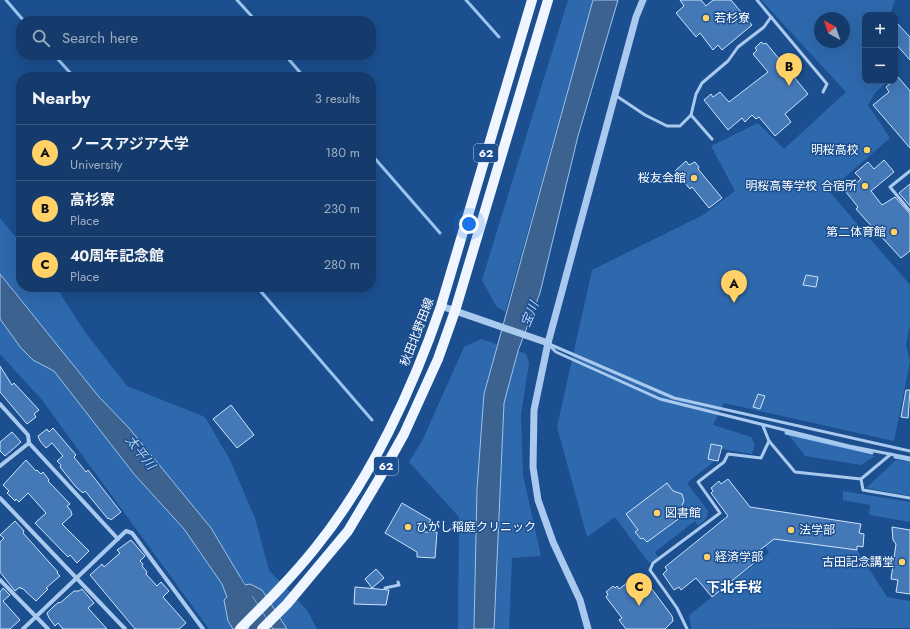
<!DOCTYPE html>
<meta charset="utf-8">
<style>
body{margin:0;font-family:Jost,"Noto Sans JP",sans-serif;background:#214673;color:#f1f3f6}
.controls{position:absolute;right:12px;top:12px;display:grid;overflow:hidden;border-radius:8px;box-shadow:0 4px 16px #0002}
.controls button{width:36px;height:36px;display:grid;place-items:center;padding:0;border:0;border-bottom:1px solid #33557e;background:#143b6b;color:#f1f3f6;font:20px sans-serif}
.compass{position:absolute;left:814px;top:12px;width:36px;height:36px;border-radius:50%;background:#143b6b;box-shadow:0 4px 16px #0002;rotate:320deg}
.you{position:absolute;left:469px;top:224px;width:14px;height:14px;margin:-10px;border:3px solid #fff;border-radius:50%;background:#1a73e8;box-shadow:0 0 0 6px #1a73e833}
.badge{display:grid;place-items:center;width:26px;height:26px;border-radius:50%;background:#ffd166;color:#111;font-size:13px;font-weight:700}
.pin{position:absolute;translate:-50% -33px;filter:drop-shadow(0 1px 2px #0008)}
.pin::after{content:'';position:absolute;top:21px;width:14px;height:12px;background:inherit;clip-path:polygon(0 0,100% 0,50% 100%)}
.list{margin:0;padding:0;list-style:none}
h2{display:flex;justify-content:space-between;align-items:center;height:52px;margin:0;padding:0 16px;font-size:17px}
h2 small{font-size:13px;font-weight:400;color:#9dadc1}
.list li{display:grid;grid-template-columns:26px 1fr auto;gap:12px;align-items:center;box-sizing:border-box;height:56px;padding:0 16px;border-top:1px solid #33557e}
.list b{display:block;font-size:15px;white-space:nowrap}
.list p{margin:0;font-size:13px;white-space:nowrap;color:#9dadc1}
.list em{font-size:13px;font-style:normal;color:#9dadc1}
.icon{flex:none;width:22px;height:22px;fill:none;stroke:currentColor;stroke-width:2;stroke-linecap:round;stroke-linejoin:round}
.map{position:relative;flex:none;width:910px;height:629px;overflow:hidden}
.search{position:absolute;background:#143b6b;box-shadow:0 4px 16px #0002;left:16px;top:16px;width:360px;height:44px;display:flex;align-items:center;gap:10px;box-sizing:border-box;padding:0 14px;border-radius:16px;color:#9dadc1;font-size:15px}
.panel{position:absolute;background:#143b6b;box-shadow:0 4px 16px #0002;left:16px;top:72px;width:360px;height:220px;border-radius:16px}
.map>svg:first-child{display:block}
</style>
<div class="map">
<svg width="910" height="629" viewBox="0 0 910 629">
<rect width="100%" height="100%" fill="#1b4f8f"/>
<g fill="#2e69ad" fill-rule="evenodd">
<polygon points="568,0 593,0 505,312 496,306 482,280"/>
<path d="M761 0H895L890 15H865V81H888L875 93 868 105 890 138 829 191 910 285V324L906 345 910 362 894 441 724 403 713 425 751 437 755 445 752 454 721 449 711 445 708 459 716 460 687 483 708 511 706 519 698 526 695 521 655 552 658 557 649 563 615 517 587 537 557 427 592 270 703 215 735 191 711 146 758 123 784 149 846 92ZM820 18H844V42H820ZM673 491 682 494 684 500 682 505 688 512 647 542 643 538 641 539 636 532Z"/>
<polygon points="0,218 21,243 21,287 56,287 85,332 127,386 205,417 230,460 255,518 269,570 307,610 317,629 287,629 262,590 245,585 211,528 129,428 99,397 0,274"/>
<polygon points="0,319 21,348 33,360 54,371 134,474 184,529 222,584 228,597 228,621 233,629 209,629 42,400 0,354"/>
<polygon points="481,339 497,344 484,394 477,489 474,629 458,629 459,517 409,462 422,441 464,347"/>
<polygon points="518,351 526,354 529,363 521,415 523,475 541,556 512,558 509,629 493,629 504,403"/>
<polygon points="788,434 875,456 861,465 805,456"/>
<polygon points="896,460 910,462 910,496 866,488"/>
<polygon points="843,491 910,502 910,522 869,515 870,505 843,500"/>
<polygon points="775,538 857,550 887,597 910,601 910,628 691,629 689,615 769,553 765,546"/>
<polygon points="252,595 273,629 250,629 241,606"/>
</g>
<g fill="#3c6290" stroke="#9cc4f0">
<polygon points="593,0 618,0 578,136 540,293 518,351 504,403 494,629 474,629 477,489 484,394"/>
<polygon points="0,274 99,397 129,428 211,528 245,585 250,584 262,590 287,629 273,629 252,596 241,606 249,629 233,629 228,621 224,600 227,597 222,584 184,529 134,474 54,371 33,360 21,348 0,319"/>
</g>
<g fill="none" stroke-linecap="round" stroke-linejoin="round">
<g stroke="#9cc4f0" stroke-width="3">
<polyline points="6,0 24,21"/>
<polyline points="237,0 256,21"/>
<polyline points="466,0 499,37"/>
<polyline points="54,55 74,77"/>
<polyline points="285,55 304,77"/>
<polyline points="371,154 440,233"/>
<polyline points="257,287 372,420"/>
<polyline points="786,433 872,453"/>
<polyline points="895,457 910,460"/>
</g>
<polyline stroke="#3c6290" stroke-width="18" points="233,583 262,629"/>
</g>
<g fill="#4478b7" stroke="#cfe3fa">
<polygon points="680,0 701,0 706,6 713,0 731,0 752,25 722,50 718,45 713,50 700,33 696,37 676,13 684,6"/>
<polygon points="895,21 910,37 910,60 895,43"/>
<polygon points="761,42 764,44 766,43 808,94 785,114 791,122 775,136 759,117 756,119 752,115 745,122 742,118 728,130 704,100 711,94 713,97 720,92 729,102 768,72 753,54 757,50 755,48"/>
<polygon points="898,77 910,91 910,148 873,105 889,92 886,87"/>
<polygon points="884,160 894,172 871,191 882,205 895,197 910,214 910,251 901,258 864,218 856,209 858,207 846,192 861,179 855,173 868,162 874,169"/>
<polygon points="686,161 689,165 695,162 699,167 698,169 722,198 709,208 692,187 690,189 675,171"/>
<polygon points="910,184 910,206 899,193"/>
<polygon points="806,275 818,277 816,287 803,285"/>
<polygon points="0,366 12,385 14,383 39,410 34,414 36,417 27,424 0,392"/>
<polygon points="906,390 910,390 908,418 901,417"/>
<polygon points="758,394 765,396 760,409 753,407"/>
<polygon points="231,405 254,435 237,448 213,419"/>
<polygon points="53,428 76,455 74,457 86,472 88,470 121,512 111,520 109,518 108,519 85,491 83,493 76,487 60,467 61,465 57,461 63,456 52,443 46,448 40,441 38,436 47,429 49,432"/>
<polygon points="12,432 21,442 5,456 0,451 0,442"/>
<polygon points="711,444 722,446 718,461 708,459"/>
<polygon points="26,460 36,471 37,470 41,474 43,472 49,480 48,481 70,504 67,506 71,511 72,515 62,524 89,551 77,563 70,555 68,557 35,523 46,513 28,493 19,502 16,499 15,501 7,493 9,491 3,485"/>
<polygon points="728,479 750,507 861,524 859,533 864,534 863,547 857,546 857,550 774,539 755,554 759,559 712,597 696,578 681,590 679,587 674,590 663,574 667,570 665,567 728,516 711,493 713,491 711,488 719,481 721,484"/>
<polygon points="667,483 673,491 682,494 684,501 682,505 688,512 647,542 643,538 641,539 635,532 638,530 626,514"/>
<polygon points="402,503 431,520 424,532 437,532 435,558 417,557 417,552 385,533"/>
<polygon points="15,521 24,531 23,533 58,572 57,573 60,576 46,588 48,589 36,601 22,588 21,589 20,587 15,591 0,572 0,542 4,538 0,535"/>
<polygon points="892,527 910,530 910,594 896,592 898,580 891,579 896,544 893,540"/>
<polygon points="131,540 145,556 140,561 143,564 142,566 147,572 146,574 157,586 161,582 169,591 163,597 186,623 179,629 135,629 90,575 102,564 104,567 120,553 117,550"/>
<polygon points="376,569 384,578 372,588 365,579"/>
<polygon points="640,573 672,616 673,621 665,629 626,629 619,620 622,618 606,597 608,594 606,592 613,586 615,588 617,586 619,589"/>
<polygon points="355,587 389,590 386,605 354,604"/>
<polygon points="3,588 10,595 3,601 20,620 10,629 0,629 0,592"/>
<polygon points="82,589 94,603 88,608 107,629 63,629 58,623 55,626 49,618 47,613 54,606 59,602 60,603 74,591 79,591"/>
</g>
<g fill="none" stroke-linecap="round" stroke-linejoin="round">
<g stroke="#a9c9ee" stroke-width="3">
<polyline points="771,17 827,84 823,92"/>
<polyline points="615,95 645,115 667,126 680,126 691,115 696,94 702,83 728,61 738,47 764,27 771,17 757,0"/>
<polyline points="691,115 712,139"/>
<polyline points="910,171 890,187 910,211"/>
<polyline points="548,344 556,352 660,399 849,446 910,458"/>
<polyline points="549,344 674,398 910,451"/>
<polyline points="763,426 769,441 795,472 861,479 891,454"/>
<polyline points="861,479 863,490 910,498"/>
<polyline points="385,588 399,585 398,582"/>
<polyline points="687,629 677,608 650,570 653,563 720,513 698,482 724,462 728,454 761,458 769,441"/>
</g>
<g stroke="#a9c9ee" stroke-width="4">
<polyline points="0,404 28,435 29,443 0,466"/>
<polyline points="29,443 118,539"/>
<polyline points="0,498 125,629"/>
<polyline points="0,580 48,629"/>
<polyline points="23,629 126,531 132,533 203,629"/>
</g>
<g stroke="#a9c9ee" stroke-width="7">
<polyline points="441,306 548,343"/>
<polyline points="588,629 580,600 553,542 538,500 533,467 534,410 548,343 636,17 643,0"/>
</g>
<g stroke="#f0f6ff" stroke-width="10">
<path d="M240 629C267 602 293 576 316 547 371 479 413 388 441 306L532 0"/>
<polyline points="262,629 287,604 348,531 379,479 404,434 438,359 455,311 548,0"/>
</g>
</g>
<g fill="#ffd166" stroke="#1b4f8f" stroke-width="1.5">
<circle cx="706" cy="18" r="4"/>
<circle cx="867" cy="150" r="4"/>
<circle cx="694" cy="178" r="4"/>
<circle cx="865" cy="186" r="4"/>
<circle cx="894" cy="232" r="4"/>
<circle cx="657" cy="513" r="4"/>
<circle cx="408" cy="527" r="4"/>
<circle cx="791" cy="530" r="4"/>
<circle cx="707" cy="557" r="4"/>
<circle cx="902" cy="562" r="4"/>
</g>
<g text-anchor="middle" stroke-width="3" stroke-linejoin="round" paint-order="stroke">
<g fill="#1b4f8f" stroke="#bbcadd" stroke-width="1">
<rect x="474" y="144" width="24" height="18" rx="3"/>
<rect x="374" y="457" width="24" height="18" rx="3"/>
</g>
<g font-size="11" font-weight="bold" fill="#fff">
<text x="486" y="157">62</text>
<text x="386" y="470">62</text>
</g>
<g font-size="12" fill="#fff" stroke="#1b4f8f" text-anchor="start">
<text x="714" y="22">若杉寮</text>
<text x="859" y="154" text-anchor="end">明桜高校</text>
<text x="686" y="182" text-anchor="end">桜友会館</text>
<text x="857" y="190" text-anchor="end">明桜高等学校 合宿所</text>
<text x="886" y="236" text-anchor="end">第二体育館</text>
<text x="665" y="517">図書館</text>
<text x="416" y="531">ひがし稲庭クリニック</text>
<text x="799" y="534">法学部</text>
<text x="715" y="561">経済学部</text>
<text x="894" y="566" text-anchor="end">古田記念講堂</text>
</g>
<g font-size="12" fill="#fff" stroke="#1b4f8f">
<text transform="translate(417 332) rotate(-69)" y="4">秋田北野田線</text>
</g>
<g font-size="13" font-style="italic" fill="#b5d3f5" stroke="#1b4f8f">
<text transform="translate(529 314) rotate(-68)" y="5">宝川</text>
<text transform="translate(141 452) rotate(52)" y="5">太平川</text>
</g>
<g font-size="14" font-weight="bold" fill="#fff" stroke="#1b4f8f">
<text x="734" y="592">下北手桜</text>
</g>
</g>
</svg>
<div class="controls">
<button>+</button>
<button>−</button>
</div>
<svg class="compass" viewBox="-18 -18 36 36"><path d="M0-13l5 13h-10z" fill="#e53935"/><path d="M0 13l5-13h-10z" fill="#9dadc1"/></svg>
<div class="you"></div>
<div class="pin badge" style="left:734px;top:303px">A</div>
<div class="pin badge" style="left:789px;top:86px">B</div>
<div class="pin badge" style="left:639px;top:606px">C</div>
<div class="search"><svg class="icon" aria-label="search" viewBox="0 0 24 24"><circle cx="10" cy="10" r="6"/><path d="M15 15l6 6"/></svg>Search here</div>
<section class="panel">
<h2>Nearby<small>3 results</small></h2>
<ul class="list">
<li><span class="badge">A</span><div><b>ノースアジア大学</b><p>University</p></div><em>180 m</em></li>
<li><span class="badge">B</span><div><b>高杉寮</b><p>Place</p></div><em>230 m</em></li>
<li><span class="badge">C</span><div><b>４０周年記念館</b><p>Place</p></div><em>280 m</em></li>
</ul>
</section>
</div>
